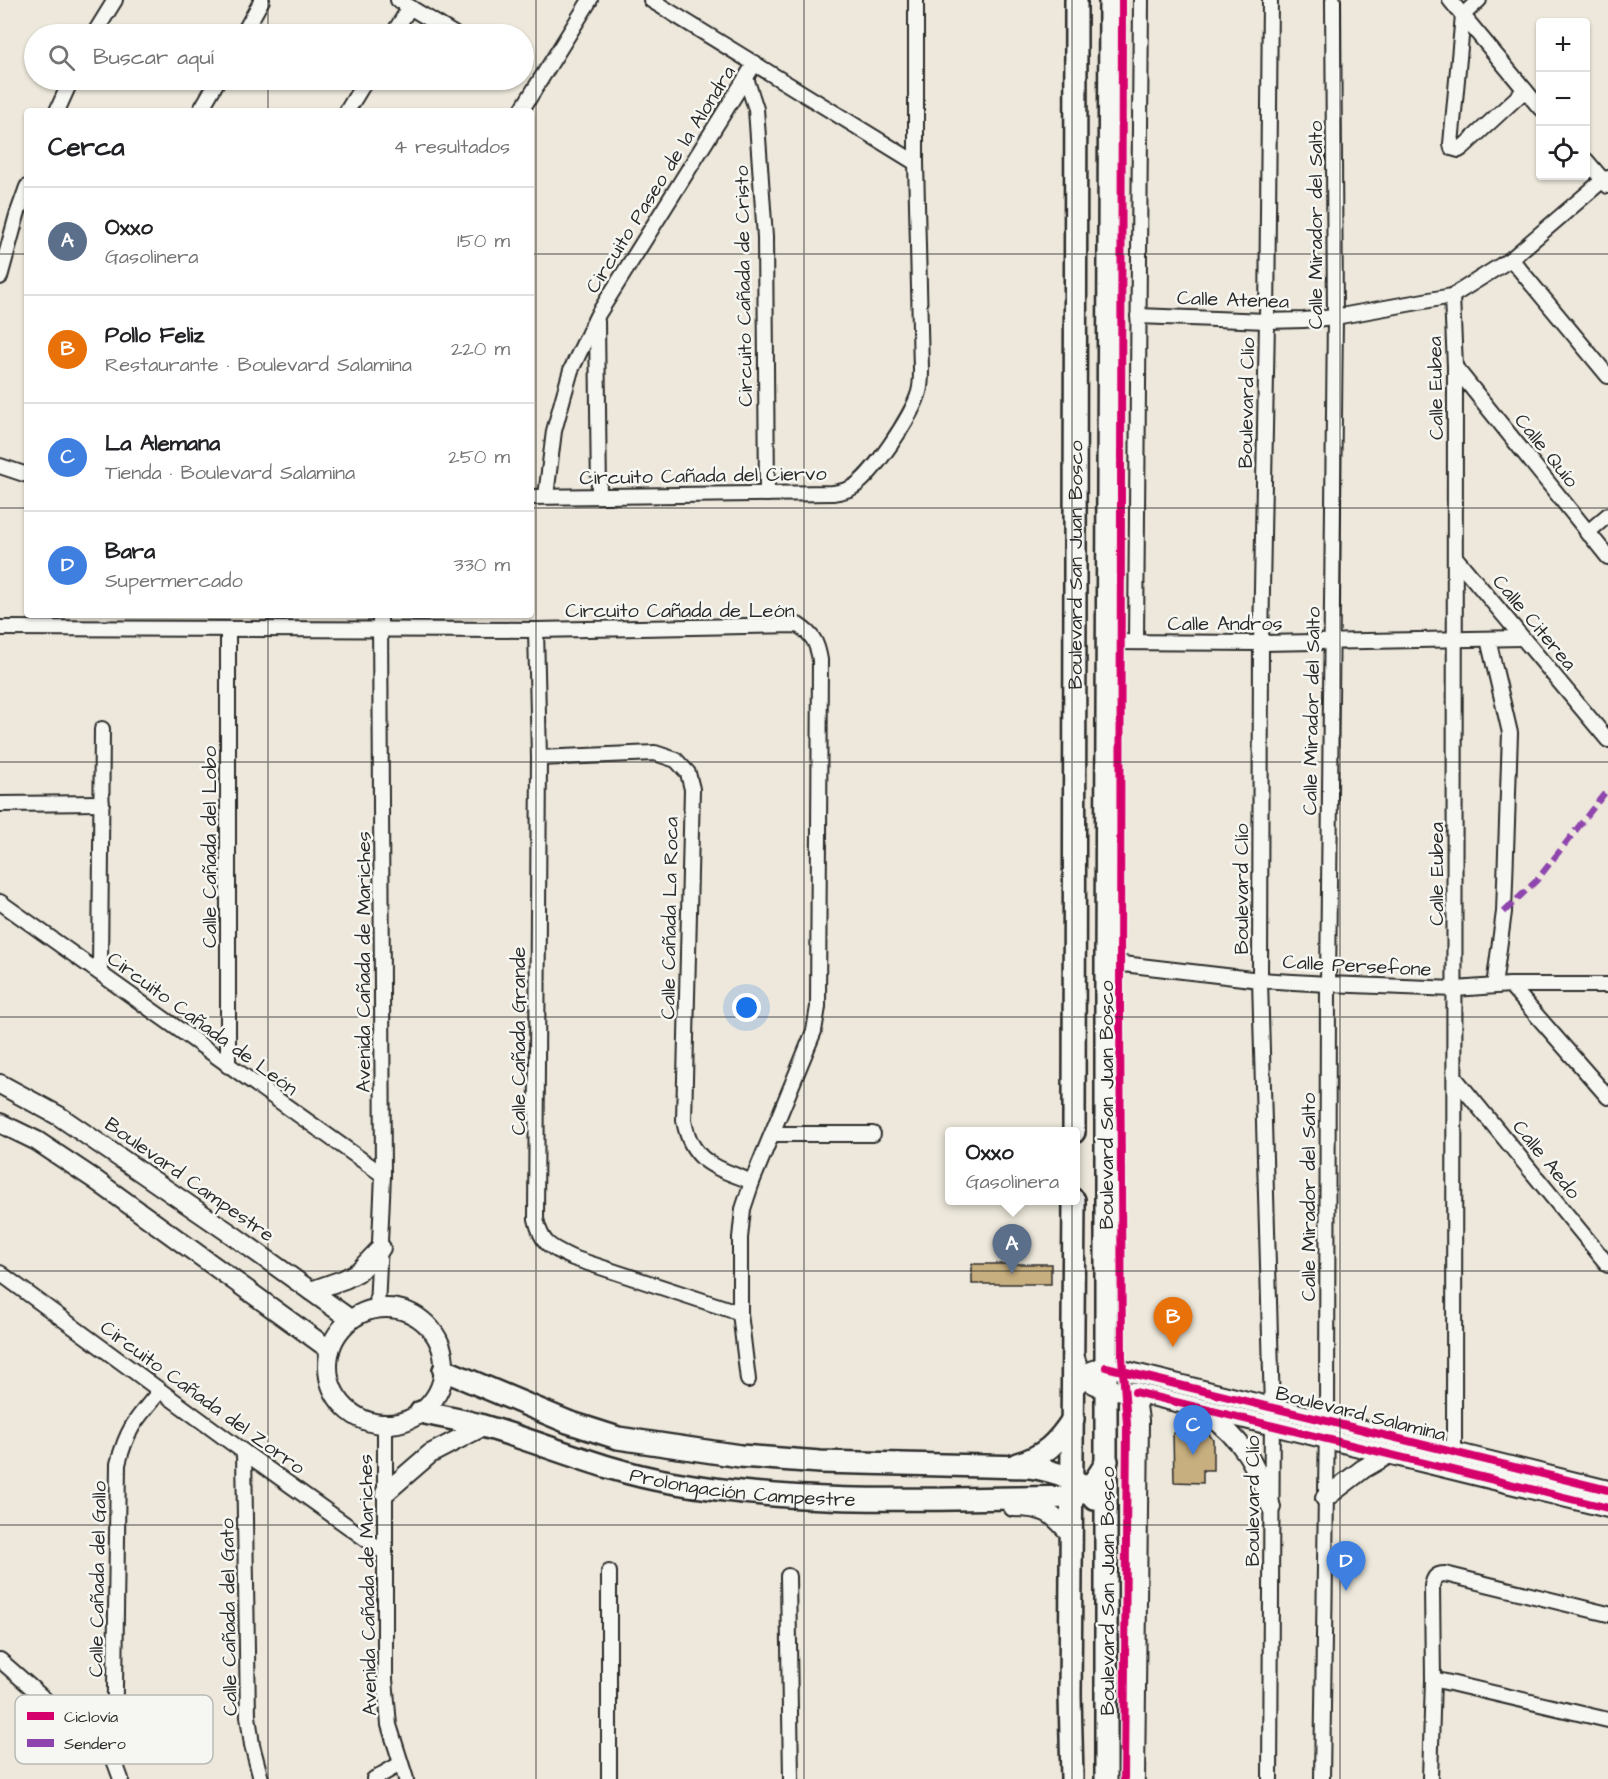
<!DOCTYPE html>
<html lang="es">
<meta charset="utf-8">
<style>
body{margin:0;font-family:"Architects Daughter",sans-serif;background:#f2f2f2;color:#202124}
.controls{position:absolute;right:18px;top:18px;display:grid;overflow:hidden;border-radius:6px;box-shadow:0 2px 4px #0004}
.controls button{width:54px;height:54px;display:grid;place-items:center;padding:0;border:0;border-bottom:2px solid #e0e0e0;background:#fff;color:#202124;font:30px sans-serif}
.you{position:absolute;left:747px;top:1008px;width:21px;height:21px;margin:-15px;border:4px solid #fff;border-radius:50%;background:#1a73e8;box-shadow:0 0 0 9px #1a73e833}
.badge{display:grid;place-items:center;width:39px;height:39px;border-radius:50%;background:#c8321e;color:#fff;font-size:20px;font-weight:700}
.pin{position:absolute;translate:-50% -50px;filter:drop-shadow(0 2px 3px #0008)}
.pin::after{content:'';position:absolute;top:32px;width:21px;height:18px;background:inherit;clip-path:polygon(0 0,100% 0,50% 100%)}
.popup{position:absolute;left:945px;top:1127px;width:135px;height:78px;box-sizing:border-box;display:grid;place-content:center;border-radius:6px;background:#fff;filter:drop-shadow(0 2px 4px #0005);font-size:20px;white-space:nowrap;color:#757577}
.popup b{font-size:22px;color:#202124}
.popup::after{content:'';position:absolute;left:50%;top:100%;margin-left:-12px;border:12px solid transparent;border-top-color:#fff}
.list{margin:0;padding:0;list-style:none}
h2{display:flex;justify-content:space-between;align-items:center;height:78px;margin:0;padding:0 24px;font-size:26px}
h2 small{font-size:20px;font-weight:400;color:#757577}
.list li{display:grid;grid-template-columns:39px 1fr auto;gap:18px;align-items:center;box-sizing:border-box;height:108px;padding:0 24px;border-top:2px solid #e0e0e0}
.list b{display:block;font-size:22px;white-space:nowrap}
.list p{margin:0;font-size:20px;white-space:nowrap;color:#757577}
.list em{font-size:20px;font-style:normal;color:#757577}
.icon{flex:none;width:33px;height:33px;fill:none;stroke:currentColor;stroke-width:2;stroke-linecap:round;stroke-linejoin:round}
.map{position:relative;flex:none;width:1608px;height:1779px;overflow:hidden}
.search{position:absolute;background:#fff;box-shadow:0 2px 4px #0004;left:24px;top:24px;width:510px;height:66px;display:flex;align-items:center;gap:15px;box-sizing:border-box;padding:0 21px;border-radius:33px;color:#757577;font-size:22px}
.panel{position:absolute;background:#fff;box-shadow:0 2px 4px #0004;left:24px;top:108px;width:510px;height:510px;border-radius:6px}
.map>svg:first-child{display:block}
</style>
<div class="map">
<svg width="1608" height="1779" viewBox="0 0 1608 1779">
<rect width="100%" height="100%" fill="#ede8db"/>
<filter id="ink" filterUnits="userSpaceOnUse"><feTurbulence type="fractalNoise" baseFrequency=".0167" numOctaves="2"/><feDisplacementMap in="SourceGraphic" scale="12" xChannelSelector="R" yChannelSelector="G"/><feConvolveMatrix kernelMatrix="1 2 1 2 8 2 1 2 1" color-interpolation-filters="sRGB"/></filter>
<g filter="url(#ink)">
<g fill="#c8af7f" stroke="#2b2b2b" stroke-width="1.5">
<rect x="972" y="1264" width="79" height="20"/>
<polygon points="1173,1433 1209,1434 1213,1440 1213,1470 1203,1470 1203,1483 1174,1482"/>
</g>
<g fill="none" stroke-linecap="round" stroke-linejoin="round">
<defs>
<g id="street">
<polyline points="398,0 454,34"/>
<polyline points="651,0 916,163"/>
<polyline points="1270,0 1267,321 1261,643 1260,980 1272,1408 1270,1779"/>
<polyline points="1450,0 1540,108"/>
<polyline points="1479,0 1463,15 1451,144 1452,148 1459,150 1462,148 1525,90"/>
<polyline points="94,34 115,0"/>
<polyline points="243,34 262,0"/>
<polyline points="393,34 410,7"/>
<polyline points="746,78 756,109 765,237 767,494"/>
<polyline points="57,111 71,80"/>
<polyline points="200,111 218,80"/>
<polyline points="347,111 366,80"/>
<polyline points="521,111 590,0"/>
<polyline points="1586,160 1608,186"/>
<polyline points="1511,259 1608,376"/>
<polyline points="0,277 17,215 27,187"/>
<polyline points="1452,296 1455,367 1454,1452"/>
<polyline points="1138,316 1267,321 1304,320 1335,317 1452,296 1511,259 1603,180 1608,178"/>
<polyline points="597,321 599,495"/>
<polyline points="1455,367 1608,557"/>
<polyline points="0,466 27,475"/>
<polyline points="546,496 554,431 563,398 571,370 597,316 755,63"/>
<path d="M531 497 833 493C839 492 846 491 851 488 871 479 913 414 919 392 921 385 921 376 921 369L916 163V0"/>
<polyline points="1587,533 1608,515"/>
<polyline points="1455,557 1608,740"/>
<path d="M0 628 536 630 798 625C813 635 817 642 820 660L818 1007 814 1031 752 1182 743 1209 740 1238V1313L748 1380"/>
<polyline points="228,629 228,1066"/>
<path d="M536 630 539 758 536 1219C542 1245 550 1247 573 1258L740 1313"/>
<polyline points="1488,639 1510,733 1504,912 1494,986"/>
<polyline points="1109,642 1261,643 1522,638"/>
<polyline points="1136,642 1141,0"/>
<path d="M539 758 655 753 676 760 688 773 692 789 684 1120C691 1163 716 1167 752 1182"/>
<polyline points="0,804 102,803"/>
<polyline points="0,902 383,1175"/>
<polyline points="1106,962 1260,980 1328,984 1455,989 1510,985 1608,985"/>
<polyline points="100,972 102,729"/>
<polyline points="1510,985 1608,1097"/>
<polyline points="1455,1078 1608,1265"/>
<polyline points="772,1134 873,1134"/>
<polyline points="0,1273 244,1452 384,1552"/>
<polyline points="377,1308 383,1175 380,615"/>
<polyline points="385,1424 385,1679 389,1725 406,1779"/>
<polyline points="244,1452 248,1716 252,1745 261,1779"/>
<polyline points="609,1572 609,1779"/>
<polyline points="788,1576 791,1779"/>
<polyline points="0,1660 114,1760"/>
<polyline points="1433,1679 1608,1720"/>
<path d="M121 1779 114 1760 118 1464C127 1428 137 1418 160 1391"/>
<polyline points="374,1779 400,1764"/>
<polyline points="1322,1779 1327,1421 1328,984 1335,317 1333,0"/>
<path d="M1430 1779 1433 1679 1432 1586C1434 1577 1436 1574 1445 1574L1608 1614"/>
</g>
<g id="secondary">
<polyline points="0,1084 59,1116 234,1236 350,1319"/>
<polyline points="0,1123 37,1141 94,1179 330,1350"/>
<polyline points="311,1291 345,1279 358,1272 381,1248"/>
<circle cx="386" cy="1366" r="58"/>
<path d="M1074 1354C1082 1389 1104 1389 1135 1392L1608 1508"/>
<path d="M1077 1385C1088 1366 1103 1366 1122 1370L1608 1490"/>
<polyline points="1135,1392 1139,1420 1135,1779"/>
<path d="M1205 1412C1244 1440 1255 1463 1271 1507"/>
<polyline points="385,1493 430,1454 484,1426"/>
<polyline points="1325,1498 1363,1469 1389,1454"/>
<path d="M1013 1507C1045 1507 1052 1512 1072 1536"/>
</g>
<g id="primary">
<path id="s1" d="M1074 1132 1076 0"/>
<path d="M444 1370 568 1422 618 1438 740 1456 820 1462 1029 1467C1054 1471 1079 1478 1095 1499"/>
<path id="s2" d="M421 1412C442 1417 463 1420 483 1426 546 1444 605 1471 670 1482 803 1506 938 1499 1073 1497 1090 1489 1098 1478 1107 1461"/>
<path d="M1017 1464C1044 1457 1058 1442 1073 1419"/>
<polyline points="1072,1779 1070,1695 1074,1200"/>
<polyline points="1106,1779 1106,962 1110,0"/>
</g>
</defs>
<use href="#street" stroke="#2b2b2b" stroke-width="18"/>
<use href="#secondary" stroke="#2b2b2b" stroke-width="22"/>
<use href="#primary" stroke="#2b2b2b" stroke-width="26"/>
<use href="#street" stroke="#f6f6f2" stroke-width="14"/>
<use href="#secondary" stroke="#f6f6f2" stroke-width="18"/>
<use href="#primary" stroke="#f6f6f2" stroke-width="21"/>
<polyline stroke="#8e44ad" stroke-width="6" stroke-dasharray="12 6" stroke-linecap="butt" points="1504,912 1537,880 1608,789"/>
<defs>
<g id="cycleway">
<polyline points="1122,0 1120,1002 1122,1357 1127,1424 1124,1779"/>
<polyline points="1106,1367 1608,1490"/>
<polyline points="1135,1392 1608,1508"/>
</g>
</defs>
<use href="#cycleway" stroke="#f6f6f2" stroke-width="11"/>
<use href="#cycleway" stroke="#d6006c" stroke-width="8"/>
</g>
</g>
<path fill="none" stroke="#2b2b2b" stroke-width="1.5" stroke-opacity="0.55" d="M268 0V34M536 0V1779M804 0V1779M1072 0V1779M1340 0V1779M268 80V111M0 254H27M531 254H1608M0 508H27M531 508H1608M268 615V1779M0 762H1608M0 1017H1608M0 1271H1608M0 1525H1608"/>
<g text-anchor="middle" stroke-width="5" stroke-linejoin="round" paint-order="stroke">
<g font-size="20" fill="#2b2b2b" stroke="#f6f6f2">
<text transform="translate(660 179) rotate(-58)" y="7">Circuito Paseo de la Alondra</text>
<text transform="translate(1315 225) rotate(-90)" y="7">Calle Mirador del Salto</text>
<text transform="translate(743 286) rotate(-91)" y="7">Circuito Cañada de Cristo</text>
<text transform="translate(1233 299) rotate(2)" y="7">Calle Atenea</text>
<text transform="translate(1435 388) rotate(-91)" y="7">Calle Eubea</text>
<text transform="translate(1246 403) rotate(-89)" y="7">Boulevard Clío</text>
<text transform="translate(1547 450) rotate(51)" y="7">Calle Quío</text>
<text transform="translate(703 475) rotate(-1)" y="7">Circuito Cañada del Ciervo</text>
<text dy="7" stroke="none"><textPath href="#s1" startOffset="567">Boulevard San Juan Bosco</textPath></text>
<text x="680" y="617">Circuito Cañada de León</text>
<text transform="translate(1535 622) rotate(50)" y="7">Calle Citerea</text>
<text x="1225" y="630">Calle Andros</text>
<text transform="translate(1311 711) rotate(-89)" y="7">Calle Mirador del Salto</text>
<text transform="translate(209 847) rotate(-90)" y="7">Calle Cañada del Lobo</text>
<text transform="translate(1436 874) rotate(-90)" y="7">Calle Eubea</text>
<text transform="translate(1241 889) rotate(-90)" y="7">Boulevard Clío</text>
<text transform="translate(669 918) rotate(-89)" y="7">Calle Cañada La Roca</text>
<text transform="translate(363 962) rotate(-90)" y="7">Avenida Cañada de Mariches</text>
<text transform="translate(1357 965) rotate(3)" y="7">Calle Persefone</text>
<text transform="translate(203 1023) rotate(36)" y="7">Circuito Cañada de León</text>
<text transform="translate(518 1041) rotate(-90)" y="7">Calle Cañada Grande</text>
<text transform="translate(1106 1105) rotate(-90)" y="7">Boulevard San Juan Bosco</text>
<text transform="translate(1547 1159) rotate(51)" y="7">Calle Aedo</text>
<text transform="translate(190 1179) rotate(35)" y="7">Boulevard Campestre</text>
<text transform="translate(1308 1197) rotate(-90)" y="7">Calle Mirador del Salto</text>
<text transform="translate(203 1397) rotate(36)" y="7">Circuito Cañada del Zorro</text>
<text transform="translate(1361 1413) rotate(14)" y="7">Boulevard Salamina</text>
<text dy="7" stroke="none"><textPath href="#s2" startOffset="332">Prolongación Campestre</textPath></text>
<text transform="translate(1252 1501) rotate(-90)" y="7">Boulevard Clío</text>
<text transform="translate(97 1579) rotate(-89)" y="7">Calle Cañada del Gallo</text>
<text transform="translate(367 1585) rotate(-91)" y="7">Avenida Cañada de Mariches</text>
<text transform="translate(1107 1591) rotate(-90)" y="7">Boulevard San Juan Bosco</text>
<text transform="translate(228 1617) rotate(-91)" y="7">Calle Cañada del Gato</text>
</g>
</g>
<rect x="15" y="1695" width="198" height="69" rx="9" fill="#f6f6f2" stroke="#b9b9b6" stroke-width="1.5"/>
<rect x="27" y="1712" width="27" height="8" fill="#d6006c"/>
<rect x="27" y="1739" width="27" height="8" fill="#8e44ad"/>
<g font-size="16" fill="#2b2b2b">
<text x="64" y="1722">Ciclovía</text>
<text x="64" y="1749">Sendero</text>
</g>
</svg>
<div class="controls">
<button>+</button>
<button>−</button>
<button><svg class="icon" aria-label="locate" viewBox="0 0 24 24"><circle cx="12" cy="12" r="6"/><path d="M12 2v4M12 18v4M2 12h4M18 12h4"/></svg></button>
</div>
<div class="you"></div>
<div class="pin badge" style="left:1012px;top:1274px;background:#5c6f8a">A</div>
<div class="popup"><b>Oxxo</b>Gasolinera</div>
<div class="pin badge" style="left:1173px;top:1347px;background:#e8710a">B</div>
<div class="pin badge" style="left:1193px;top:1455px;background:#3f7fe0">C</div>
<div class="pin badge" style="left:1346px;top:1591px;background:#3f7fe0">D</div>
<div class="search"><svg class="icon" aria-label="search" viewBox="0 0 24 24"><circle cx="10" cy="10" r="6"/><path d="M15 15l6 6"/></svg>Buscar aquí</div>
<section class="panel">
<h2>Cerca<small>4 resultados</small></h2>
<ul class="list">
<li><span class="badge" style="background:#5c6f8a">A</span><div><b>Oxxo</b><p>Gasolinera</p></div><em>150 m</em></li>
<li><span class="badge" style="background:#e8710a">B</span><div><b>Pollo Feliz</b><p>Restaurante · Boulevard Salamina</p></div><em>220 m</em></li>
<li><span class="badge" style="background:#3f7fe0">C</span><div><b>La Alemana</b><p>Tienda · Boulevard Salamina</p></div><em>250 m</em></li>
<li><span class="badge" style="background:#3f7fe0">D</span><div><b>Bara</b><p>Supermercado</p></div><em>330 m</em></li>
</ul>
</section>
</div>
